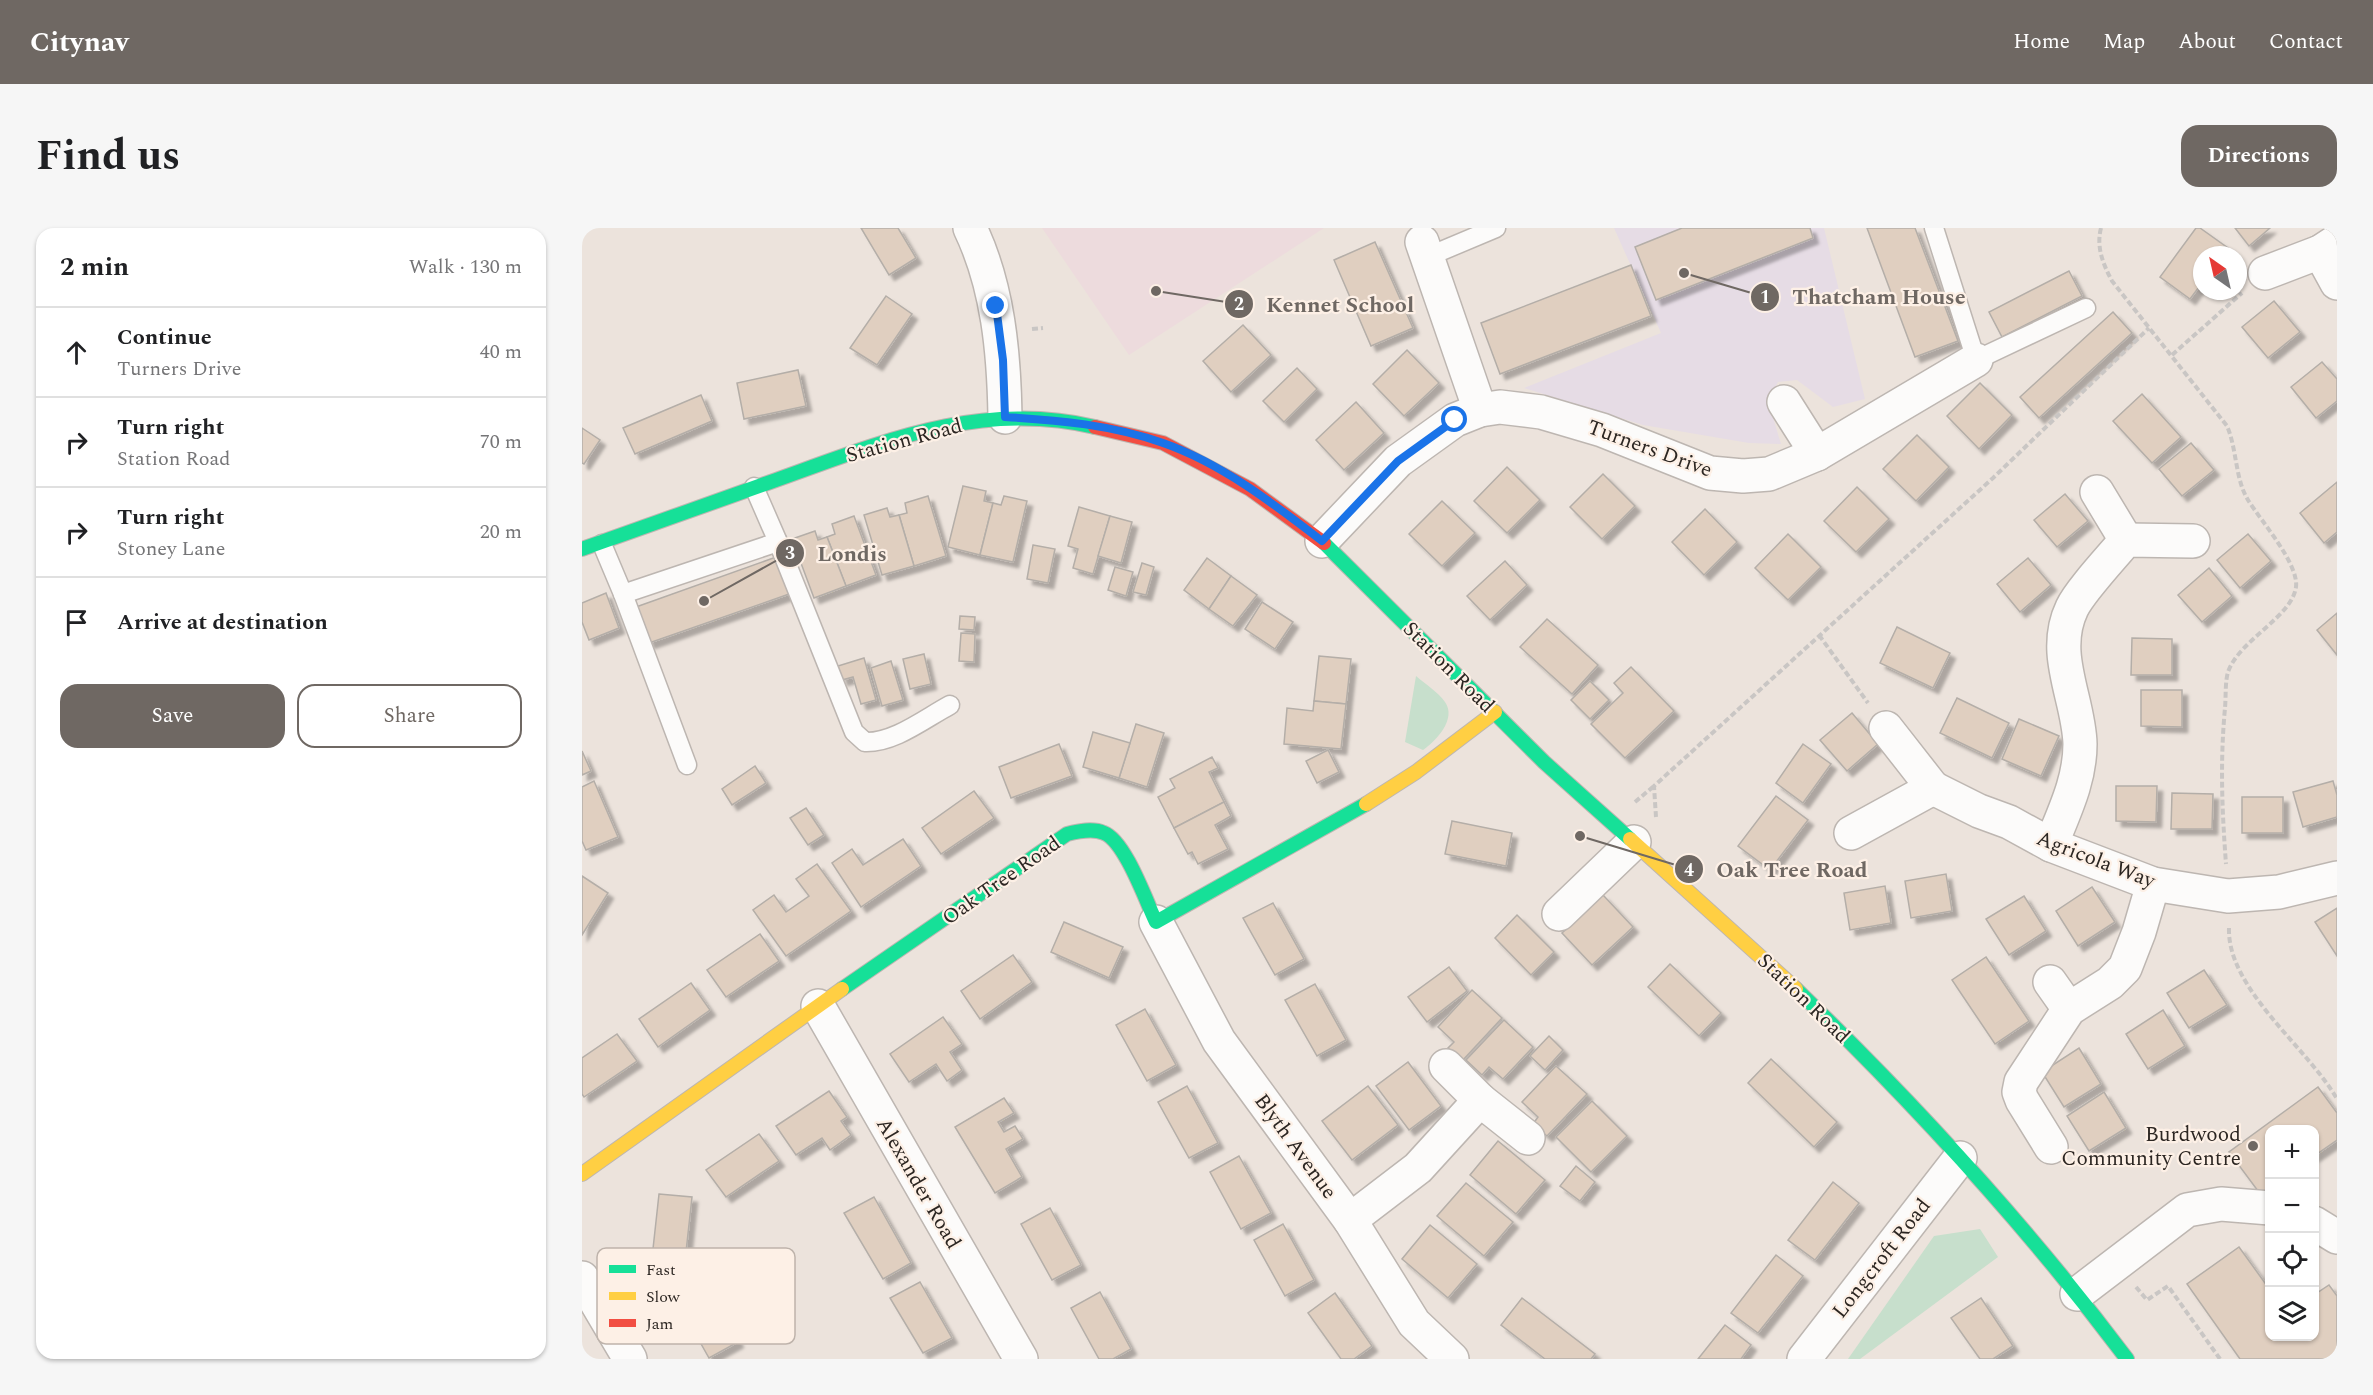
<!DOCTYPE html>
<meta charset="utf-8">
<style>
body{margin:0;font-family:Spectral,serif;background:#f6f6f6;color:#202124}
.controls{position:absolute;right:18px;bottom:18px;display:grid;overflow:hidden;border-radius:12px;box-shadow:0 2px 4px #0004}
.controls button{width:54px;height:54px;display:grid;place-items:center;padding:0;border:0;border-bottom:2px solid #e0e0e0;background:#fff;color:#202124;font:30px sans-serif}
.compass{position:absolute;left:1611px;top:18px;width:54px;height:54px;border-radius:50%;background:#fff;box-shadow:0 2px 4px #0004;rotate:326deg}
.stop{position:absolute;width:18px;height:18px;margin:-14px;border:4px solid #1a73e8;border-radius:50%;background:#fff}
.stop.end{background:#1a73e8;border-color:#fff;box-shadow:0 2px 6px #0008}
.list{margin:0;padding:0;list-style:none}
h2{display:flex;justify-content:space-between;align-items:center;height:78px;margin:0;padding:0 24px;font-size:26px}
h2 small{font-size:20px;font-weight:400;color:#757577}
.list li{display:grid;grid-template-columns:39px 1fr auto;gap:18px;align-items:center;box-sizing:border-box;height:90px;padding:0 24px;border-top:2px solid #e0e0e0}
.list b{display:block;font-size:22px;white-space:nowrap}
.list p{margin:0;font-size:20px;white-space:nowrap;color:#757577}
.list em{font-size:20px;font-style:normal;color:#757577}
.actions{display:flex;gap:12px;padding:18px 24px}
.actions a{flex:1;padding:14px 0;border:2px solid #6f6863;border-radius:18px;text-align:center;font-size:21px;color:#6f6863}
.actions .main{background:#6f6863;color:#fff}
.icon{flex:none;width:33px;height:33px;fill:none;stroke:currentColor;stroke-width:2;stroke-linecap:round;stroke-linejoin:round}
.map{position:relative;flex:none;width:1755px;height:1131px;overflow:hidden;border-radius:18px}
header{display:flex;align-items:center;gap:36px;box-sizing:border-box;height:84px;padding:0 30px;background:#6f6863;color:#fff}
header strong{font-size:28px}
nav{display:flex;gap:33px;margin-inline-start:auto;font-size:21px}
.intro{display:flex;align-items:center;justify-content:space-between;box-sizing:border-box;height:144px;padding:0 36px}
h1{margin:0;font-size:42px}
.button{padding:15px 27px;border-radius:18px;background:#6f6863;color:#fff;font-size:21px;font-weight:700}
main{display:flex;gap:36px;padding:0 36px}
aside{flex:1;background:#fff;border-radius:18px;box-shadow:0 2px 4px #0004}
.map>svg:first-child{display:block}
</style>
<header>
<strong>Citynav</strong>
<nav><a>Home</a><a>Map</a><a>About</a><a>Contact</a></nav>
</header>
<div class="intro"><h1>Find us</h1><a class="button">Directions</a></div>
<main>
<aside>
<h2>2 min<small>Walk · 130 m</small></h2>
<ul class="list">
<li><svg class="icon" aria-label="ahead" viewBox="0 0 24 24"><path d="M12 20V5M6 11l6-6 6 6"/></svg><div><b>Continue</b><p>Turners Drive</p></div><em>40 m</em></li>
<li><svg class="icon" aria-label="right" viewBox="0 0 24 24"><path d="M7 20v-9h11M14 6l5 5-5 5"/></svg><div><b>Turn right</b><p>Station Road</p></div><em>70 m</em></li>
<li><svg class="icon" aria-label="right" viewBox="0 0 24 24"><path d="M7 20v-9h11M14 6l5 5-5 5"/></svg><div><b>Turn right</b><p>Stoney Lane</p></div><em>20 m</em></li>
<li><svg class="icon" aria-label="arrive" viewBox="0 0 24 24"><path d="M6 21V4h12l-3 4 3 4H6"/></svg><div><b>Arrive at destination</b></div></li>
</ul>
<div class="actions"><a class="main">Save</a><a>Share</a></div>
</aside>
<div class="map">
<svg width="1755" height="1131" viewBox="0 0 1755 1131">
<defs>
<filter id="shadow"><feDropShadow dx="5.5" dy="5.5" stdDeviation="1.5" flood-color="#0004"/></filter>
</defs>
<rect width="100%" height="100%" fill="#ece3dc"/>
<polygon fill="#e6dce5" points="1032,0 1242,0 1283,171 1251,179 1215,152 1196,154 1186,173 1199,216 1167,215 1061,197 942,160 1079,105"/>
<polygon fill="#eddbdd" points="460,0 742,0 547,127"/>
<g fill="#c7dfcc">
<path d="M834 448C843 456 856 464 863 474 875 491 854 513 841 522L823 514Z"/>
<polygon points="1398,1001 1416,1029 1278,1131 1266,1131 1352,1008"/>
</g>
<g fill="#e0cfc0" stroke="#b4aea8" stroke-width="1.5" filter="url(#shadow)">
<polygon points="279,0 316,0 334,30 307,47"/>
<polygon points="1100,0 1228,0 1231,10 1074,72 1053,19"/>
<polygon points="1285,0 1333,0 1376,113 1333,129"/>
<polygon points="1614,0 1618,0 1646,20 1641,27 1620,27 1620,55 1608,71 1578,49"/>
<polygon points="1653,0 1688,0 1667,18"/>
<polygon points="793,14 831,100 789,118 752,32"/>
<polygon points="1049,37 1069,88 918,146 899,95"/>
<polygon points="1487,43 1500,68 1420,109 1407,84"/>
<polygon points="304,68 330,86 295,137 268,120"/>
<polygon points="1692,73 1718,104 1686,130 1660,99"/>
<polygon points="1531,84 1550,105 1457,190 1438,169"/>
<polygon points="661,97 689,127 649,164 621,133"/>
<polygon points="825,122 857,155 822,188 791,156"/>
<polygon points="1740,134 1755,151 1755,173 1734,190 1709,159"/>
<polygon points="715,140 735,161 702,194 681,173"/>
<polygon points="216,142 224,178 162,191 155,155"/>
<polygon points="1398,155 1430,187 1397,221 1365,188"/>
<polygon points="1560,166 1599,209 1570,235 1531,193"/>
<polygon points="119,167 130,193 53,226 41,200"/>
<polygon points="774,174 802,205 762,242 734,212"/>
<polygon points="0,200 18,212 2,236 0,235"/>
<polygon points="1335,207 1367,239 1334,273 1301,241"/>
<polygon points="1609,215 1632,242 1600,268 1577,241"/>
<polygon points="925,239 958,272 925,305 892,273"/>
<polygon points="1021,246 1053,278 1020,311 988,279"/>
<polygon points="1755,254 1755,304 1742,315 1718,285"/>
<polygon points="381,258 404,263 402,273 411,275 398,327 366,319"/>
<polygon points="1275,259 1307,291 1274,324 1242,293"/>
<polygon points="1483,266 1506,293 1475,319 1452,292"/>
<polygon points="346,268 364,328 332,338 317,287 325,285 323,275"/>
<polygon points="422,268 445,273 431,334 398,327 411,275 419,277"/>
<polygon points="860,273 893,305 860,338 827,306"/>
<polygon points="497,279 528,288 511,346 491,340 496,321 486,318"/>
<polygon points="305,280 308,289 317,287 332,338 300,347 282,287"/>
<polygon points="1123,281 1155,314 1122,347 1090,314"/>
<polygon points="272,288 294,347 264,358 245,309 253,306 250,296"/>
<polygon points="528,288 550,294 539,335 516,328"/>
<polygon points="233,303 236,312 245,309 264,358 232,370 210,311"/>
<polygon points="1206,306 1239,339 1206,372 1173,340"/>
<polygon points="1666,306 1689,333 1658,360 1635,332"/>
<polygon points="451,317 473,321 466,355 445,351"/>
<polygon points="197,328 210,365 67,415 54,379"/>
<polygon points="625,330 649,348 627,381 602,362"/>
<polygon points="1446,330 1469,357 1438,384 1415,356"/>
<polygon points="923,333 945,357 908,392 885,368"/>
<polygon points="560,335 572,339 564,367 551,364"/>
<polygon points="533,339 551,344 544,368 526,362"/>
<polygon points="1627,340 1650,368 1620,394 1596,367"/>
<polygon points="649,348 675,367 651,398 627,381"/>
<polygon points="24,365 37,400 7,412 0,394 0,375"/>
<polygon points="680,374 711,394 693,421 663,401"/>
<polygon points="1755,385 1755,427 1735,402"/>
<polygon points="378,388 393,389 392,402 377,401"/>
<polygon points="965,391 1016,437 990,466 938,419"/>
<polygon points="1315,399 1368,425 1351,460 1298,435"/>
<polygon points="379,405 393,406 392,434 377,433"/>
<polygon points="1550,410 1590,411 1590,447 1549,447"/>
<polygon points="342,426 349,456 328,461 321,431"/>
<polygon points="737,428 769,431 764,476 732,473"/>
<polygon points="282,430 294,472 279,476 271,449 260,452 256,438"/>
<polygon points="309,433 321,472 300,478 289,440"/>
<polygon points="1049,439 1092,483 1043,530 1009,496 1041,465 1032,455"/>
<polygon points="1008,453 1027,472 1008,491 989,472"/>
<polygon points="1559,462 1600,462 1600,499 1559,498"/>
<polygon points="1375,470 1427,495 1410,530 1358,505"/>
<polygon points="732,473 764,476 759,521 702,516 705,480 731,483"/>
<polygon points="1270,485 1296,516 1265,543 1238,512"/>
<polygon points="1437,491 1477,508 1459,548 1420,531"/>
<polygon points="554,496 582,505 565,559 537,550"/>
<polygon points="511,504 548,515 537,550 501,539"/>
<polygon points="477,516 490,548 429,570 417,539"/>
<polygon points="1221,516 1249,536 1221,575 1194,555"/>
<polygon points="746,522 757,544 735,555 724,533"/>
<polygon points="0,523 9,543 0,547"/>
<polygon points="630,529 636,540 627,544 642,574 592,600 576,569 593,560 588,551"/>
<polygon points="173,538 184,555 150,577 140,561"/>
<polygon points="12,553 36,609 4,622 0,613 0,559"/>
<polygon points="1751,553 1755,567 1755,589 1721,599 1711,564"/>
<polygon points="1534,558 1575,558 1574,594 1534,593"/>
<polygon points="392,563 412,590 359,626 340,600"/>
<polygon points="1590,565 1631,566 1630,601 1589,601"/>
<polygon points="1194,568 1226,592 1188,642 1156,618"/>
<rect x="1660" y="569" width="41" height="36"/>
<polygon points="642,574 649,588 633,597 646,621 616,636 610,624 606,626 592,600"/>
<polygon points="224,580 242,607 226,617 208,590"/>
<polygon points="870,593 930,605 924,638 863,626"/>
<polygon points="321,611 339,638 279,679 250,635 270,621 281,637"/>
<polygon points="235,636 269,683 204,728 171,682 192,667 204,684 227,668 214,651"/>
<polygon points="1364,646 1370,683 1329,690 1323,653"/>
<polygon points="0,648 26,665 0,707"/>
<polygon points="1303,658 1309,695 1268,702 1262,665"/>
<polygon points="1510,659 1533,694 1496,718 1474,683"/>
<polygon points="1021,667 1051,699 1010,737 980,705"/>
<polygon points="1442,668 1464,703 1427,727 1404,691"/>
<polygon points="691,675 722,731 693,747 661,690"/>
<polygon points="1755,680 1755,728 1733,694"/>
<polygon points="935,687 972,724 949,747 913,710"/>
<polygon points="482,694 541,719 527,750 469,724"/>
<polygon points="178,706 197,733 144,769 125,742"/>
<polygon points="431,727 450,754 398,791 379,763"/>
<polygon points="1404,729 1447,793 1413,816 1370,752"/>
<polygon points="1088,736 1139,785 1117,808 1066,759"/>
<polygon points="867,739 885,763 845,794 826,769"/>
<polygon points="1622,742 1645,777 1607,800 1585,765"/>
<polygon points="109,755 128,782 76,819 57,791"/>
<polygon points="733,756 764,812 735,828 703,772"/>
<polygon points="890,762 920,790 880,833 866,820 872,814 856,799"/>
<polygon points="563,781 594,837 565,853 534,797"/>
<polygon points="1581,782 1603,818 1566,841 1544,806"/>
<polygon points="361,789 380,816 368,824 380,842 365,853 354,836 327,854 308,826"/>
<polygon points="922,792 951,819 921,851 907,839 900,847 884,832"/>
<polygon points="35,806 55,833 2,869 0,866 0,830"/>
<polygon points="967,808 981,822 963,842 948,828"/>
<polygon points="1497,820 1519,856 1482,879 1460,844"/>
<polygon points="1189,831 1255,894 1232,919 1166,855"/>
<polygon points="826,834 859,878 827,902 794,858"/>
<polygon points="974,838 1005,866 965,908 951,896 956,889 940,874"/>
<polygon points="605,858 636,915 607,930 576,874"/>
<polygon points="786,858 816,897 770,932 740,893"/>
<polygon points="1736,859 1755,885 1755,912 1732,928 1732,902 1688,902 1688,961 1679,967 1647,924"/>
<polygon points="247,863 265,889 259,893 269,907 248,922 240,910 214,927 194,898"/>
<polygon points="1522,864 1544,900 1507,923 1485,888"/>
<polygon points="422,870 432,885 416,894 422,904 433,898 441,911 424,921 440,949 413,965 373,899"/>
<polygon points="1010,873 1045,908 1009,944 974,909"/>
<polygon points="177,906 197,933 144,969 124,942"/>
<polygon points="916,913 963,952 934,986 888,947"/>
<polygon points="657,928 689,985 659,1001 628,944"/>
<polygon points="994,938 1013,954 998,973 978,958"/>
<polygon points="1251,954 1277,975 1233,1032 1206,1012"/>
<polygon points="884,955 931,994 902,1028 855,988"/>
<polygon points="77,966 110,969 103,1033 70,1030"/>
<polygon points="292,969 329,1035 301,1051 262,985"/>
<polygon points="468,980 499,1037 470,1052 439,996"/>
<polygon points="701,996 732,1052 703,1068 672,1012"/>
<polygon points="848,997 895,1036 866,1070 820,1031"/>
<polygon points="1657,1019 1688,1062 1688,1108 1732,1108 1732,1067 1747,1057 1755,1068 1755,1131 1658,1131 1605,1056"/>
<polygon points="1194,1027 1221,1048 1176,1105 1149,1085"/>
<polygon points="338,1054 370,1110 341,1125 308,1070"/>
<polygon points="125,1058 156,1114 127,1130 95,1073"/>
<polygon points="518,1064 549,1121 531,1131 517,1131 489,1080"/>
<polygon points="753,1065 790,1118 772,1131 759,1131 726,1085"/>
<polygon points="940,1070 1013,1126 1009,1131 963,1131 919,1097"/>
<polygon points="1399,1070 1431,1118 1411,1131 1398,1131 1369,1090"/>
<polygon points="1143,1097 1169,1117 1159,1131 1116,1131"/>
</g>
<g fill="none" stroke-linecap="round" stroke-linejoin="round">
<defs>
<g id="lane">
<polyline points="1352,0 1394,132 1504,80"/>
<polyline points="845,29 914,0"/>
<path d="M196 314 272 504 283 514C312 515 342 491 368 477"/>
<polyline points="20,316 41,366 196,314 172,259"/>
<polyline points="41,366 105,537"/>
</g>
<g id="street">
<path d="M388 0C416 58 422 125 423 189"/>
<polyline points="840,14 898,182"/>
<polyline points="1738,24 1755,55"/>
<polyline points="1683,45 1738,24 1755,13"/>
<polyline points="1202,174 1235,226"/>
<polyline points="1515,264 1544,312"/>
<polyline points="740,313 816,233 873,192 898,182 918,179 959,184 1020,202 1128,245 1161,248 1187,246 1235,226 1394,132"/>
<polyline points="1351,560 1397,583 1427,594 1469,617 1571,656 1646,668 1697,664 1755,650"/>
<polyline points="1269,605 1351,560 1304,500"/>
<path d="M1469 617C1482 584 1498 553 1498 516 1497 471 1468 426 1490 380 1498 363 1530 329 1544 312L1611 313"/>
<polyline points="977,686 1052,614"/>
<polyline points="574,694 637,813 768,992 832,1095 870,1131"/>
<polyline points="1468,754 1487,781"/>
<polyline points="236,778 439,1131"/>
<polyline points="898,872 946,910"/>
<polyline points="1469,919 1440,872 1437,864 1439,854 1487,781 1528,755 1543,740 1557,704 1571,656"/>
<polyline points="768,992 836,940 898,872 864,838"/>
<polyline points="1732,995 1755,1009"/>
<polyline points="0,1050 48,1131"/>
<polyline points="1495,1066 1605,982 1639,976 1688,980"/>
<polyline points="1222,1131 1378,930"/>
</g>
<g id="fast">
<polyline points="742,315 962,534 1048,611"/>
<path d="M0 321C65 298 129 275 194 252 300 214 399 172 513 199"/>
<path d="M260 761 485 606C497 603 511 600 522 605 543 613 564 673 574 694L784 576"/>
<path d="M1214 761C1334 877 1445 998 1545 1131"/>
</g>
<g id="slow">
<polyline points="784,576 834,544 913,484"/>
<polyline points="1048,611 1214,761"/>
<polyline points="0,946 260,761"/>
</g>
<polyline id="jam" points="513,199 581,215 668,261 742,315"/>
</defs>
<use href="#lane" stroke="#bdb6b1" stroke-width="21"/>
<use href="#street" stroke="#bdb6b1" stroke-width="36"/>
<use href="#fast" stroke="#bdb6b1" stroke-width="16"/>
<use href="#slow" stroke="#bdb6b1" stroke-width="16"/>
<use href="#jam" stroke="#bdb6b1" stroke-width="16"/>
<g stroke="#c9c6c4" stroke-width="4" stroke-dasharray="6 3" stroke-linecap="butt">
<path d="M1519 0C1514 19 1521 36 1530 53L1645 198C1655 221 1653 251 1666 272 1679 293 1717 336 1714 359 1710 389 1657 412 1646 444 1643 454 1644 469 1643 480 1638 533 1640 583 1644 636"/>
<polyline points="450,101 461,100"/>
<polyline points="1590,127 1660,65"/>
<polyline points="1237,407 1286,475"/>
<polyline points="1053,574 1072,558"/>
<polyline points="1074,589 1072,558 1411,250 1567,100"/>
<path d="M1647 700C1645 761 1726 820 1755 871"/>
<polyline points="1554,1059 1565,1072 1586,1058 1638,1131"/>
</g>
<use href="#lane" stroke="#fcfbfa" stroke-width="18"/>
<use href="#street" stroke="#fcfbfa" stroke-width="33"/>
<use href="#fast" stroke="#16e098" stroke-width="14"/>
<use href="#slow" stroke="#ffcf43" stroke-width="14"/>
<use href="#jam" stroke="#f24e42" stroke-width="14"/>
</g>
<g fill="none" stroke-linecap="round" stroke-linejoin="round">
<path stroke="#1a73e8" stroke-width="8" d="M414 78 421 132 423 189C476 192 531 197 581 215 639 235 692 276 740 313L816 233 873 192"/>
</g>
<circle fill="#6f6863" stroke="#fdf0e6" stroke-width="2" cx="1671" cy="918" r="6"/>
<g text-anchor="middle" stroke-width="4.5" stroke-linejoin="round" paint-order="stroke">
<g font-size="21" fill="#2c2622" stroke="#fdf0e6">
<text transform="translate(322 212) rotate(-15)" y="7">Station Road</text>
<text transform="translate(1068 220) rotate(20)" y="7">Turners Drive</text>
<text transform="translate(867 439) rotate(45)" y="7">Station Road</text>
<text transform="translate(1514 631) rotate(21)" y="7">Agricola Way</text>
<text transform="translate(419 652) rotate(-35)" y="7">Oak Tree Road</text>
<text transform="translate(1222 770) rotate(44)" y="7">Station Road</text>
<text transform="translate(714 918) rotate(54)" y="7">Blyth Avenue</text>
<text transform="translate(337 955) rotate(60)" y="7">Alexander Road</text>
<text transform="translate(1299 1030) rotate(-52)" y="7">Longcroft Road</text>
</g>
<g font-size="21" fill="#2c2622" stroke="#fdf0e6" text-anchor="end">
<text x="1659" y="913">Burdwood<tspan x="1659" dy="24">Community Centre</tspan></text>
</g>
</g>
<rect x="15" y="1020" width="198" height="96" rx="9" fill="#fdf0e6" stroke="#beb3ab" stroke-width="1.5"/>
<rect x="27" y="1037" width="27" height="8" fill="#16e098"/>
<rect x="27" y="1064" width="27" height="8" fill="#ffcf43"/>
<rect x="27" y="1091" width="27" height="8" fill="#f24e42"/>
<g font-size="16" fill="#2c2622">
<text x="64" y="1047">Fast</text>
<text x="64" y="1074">Slow</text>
<text x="64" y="1101">Jam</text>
</g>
<path fill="none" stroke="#6f6863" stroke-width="2" d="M1102 45L1183 69M574 63L657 76M122 373L208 325M998 608L1107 641"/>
<g fill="#6f6863" stroke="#fdf0e6" stroke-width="2">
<circle cx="1102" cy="45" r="6"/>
<circle cx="574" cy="63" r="6"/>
<circle cx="122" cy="373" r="6"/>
<circle cx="998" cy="608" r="6"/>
<circle cx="1183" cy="69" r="15"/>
<circle cx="657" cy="76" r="15"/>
<circle cx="208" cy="325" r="15"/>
<circle cx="1107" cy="641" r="15"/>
</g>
<g font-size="18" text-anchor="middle" font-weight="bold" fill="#fff">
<text x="1183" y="75">1</text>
<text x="657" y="82">2</text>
<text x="208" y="331">3</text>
<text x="1107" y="648">4</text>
</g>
<g font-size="22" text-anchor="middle" font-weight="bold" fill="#6f6863" stroke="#fdf0e6" stroke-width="4.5" stroke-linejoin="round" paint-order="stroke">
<text x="1297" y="76">Thatcham House</text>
<text x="758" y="84">Kennet School</text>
<text x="270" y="333">Londis</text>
<text x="1210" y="649">Oak Tree Road</text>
</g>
</svg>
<div class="controls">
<button>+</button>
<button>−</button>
<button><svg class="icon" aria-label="locate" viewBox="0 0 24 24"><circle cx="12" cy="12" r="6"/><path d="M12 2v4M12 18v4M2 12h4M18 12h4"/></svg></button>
<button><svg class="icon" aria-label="layers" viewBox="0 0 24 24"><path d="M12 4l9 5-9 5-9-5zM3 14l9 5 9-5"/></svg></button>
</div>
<svg class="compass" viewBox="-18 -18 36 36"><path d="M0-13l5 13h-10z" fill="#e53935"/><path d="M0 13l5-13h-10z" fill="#757577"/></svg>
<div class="stop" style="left:873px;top:192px"></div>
<div class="stop end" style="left:414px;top:78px"></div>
</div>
</main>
